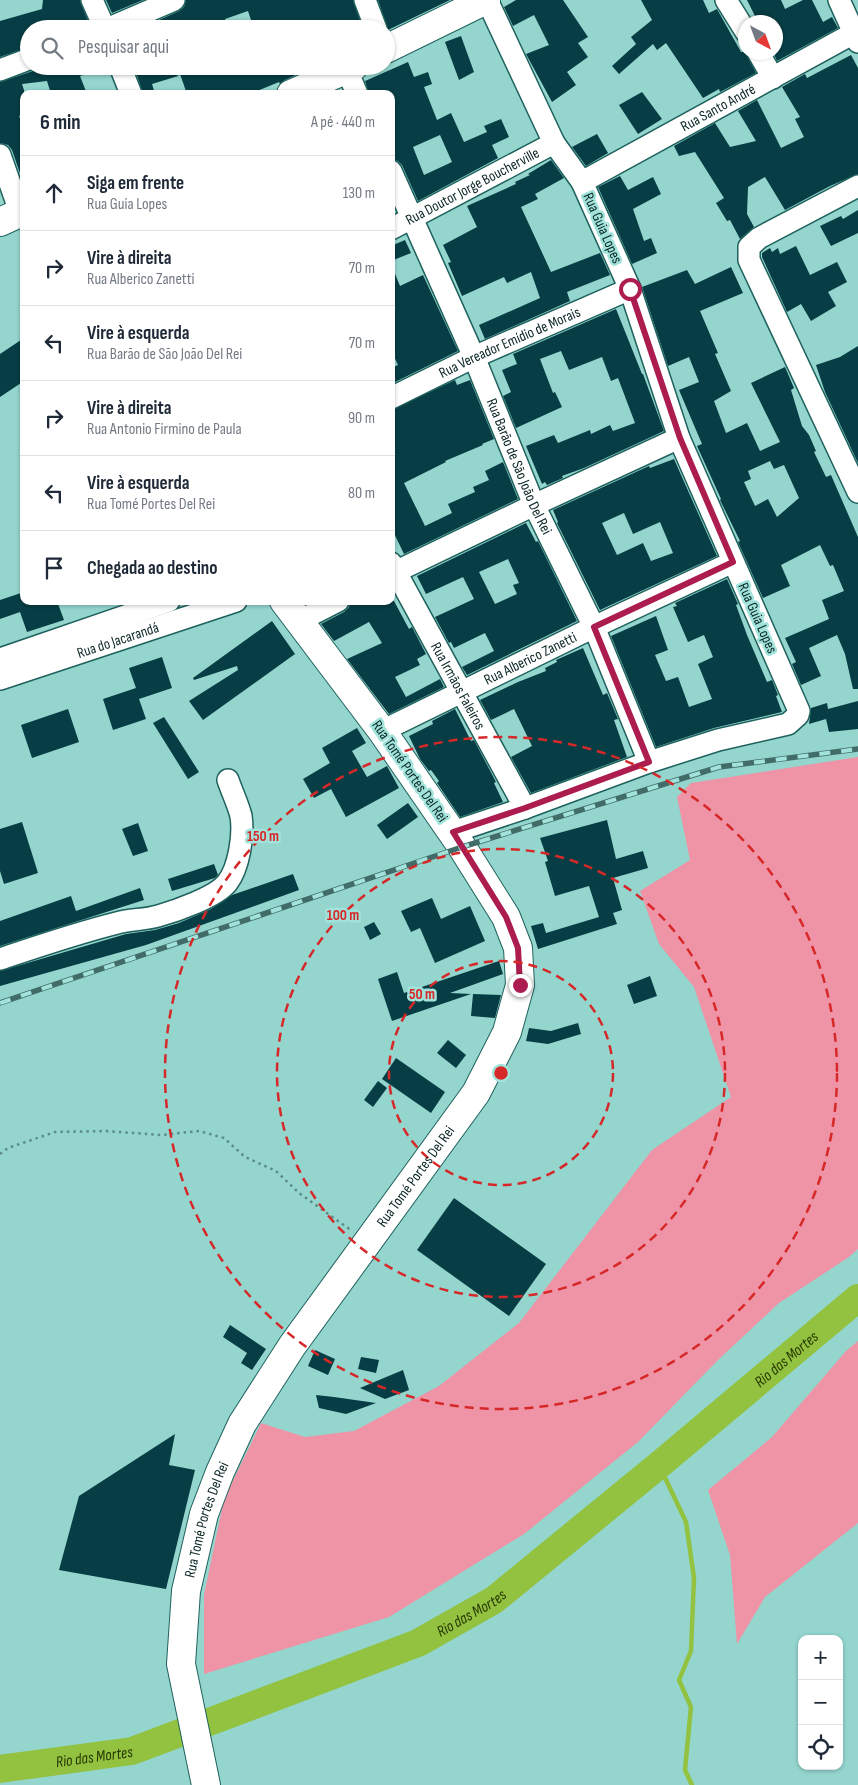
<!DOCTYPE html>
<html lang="pt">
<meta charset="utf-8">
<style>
body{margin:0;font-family:"Sofia Sans Condensed",sans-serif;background:#f2f2f3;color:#1f2937}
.controls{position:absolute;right:15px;bottom:15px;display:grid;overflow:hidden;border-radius:10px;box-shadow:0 1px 4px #0004}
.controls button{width:45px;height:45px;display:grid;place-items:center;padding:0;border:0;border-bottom:1px solid #e0e1e3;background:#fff;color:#1f2937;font:25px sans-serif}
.compass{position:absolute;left:738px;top:15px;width:45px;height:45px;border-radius:50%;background:#fff;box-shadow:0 1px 4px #0004;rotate:139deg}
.stop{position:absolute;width:15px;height:15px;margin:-11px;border:4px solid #ad1c4f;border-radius:50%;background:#fff}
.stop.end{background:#ad1c4f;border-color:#fff;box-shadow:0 1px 5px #0008}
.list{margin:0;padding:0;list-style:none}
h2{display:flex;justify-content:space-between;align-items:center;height:65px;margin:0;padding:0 20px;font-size:21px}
h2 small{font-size:16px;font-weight:400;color:#747a83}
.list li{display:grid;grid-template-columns:32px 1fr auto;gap:15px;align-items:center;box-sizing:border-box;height:75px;padding:0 20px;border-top:1px solid #e0e1e3}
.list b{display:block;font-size:19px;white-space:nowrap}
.list p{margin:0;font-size:16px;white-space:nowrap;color:#747a83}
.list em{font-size:16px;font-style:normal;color:#747a83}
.icon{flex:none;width:28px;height:28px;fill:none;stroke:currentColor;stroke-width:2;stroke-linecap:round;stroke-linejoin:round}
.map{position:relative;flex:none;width:858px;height:1785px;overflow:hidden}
.search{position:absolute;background:#fff;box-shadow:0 1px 4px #0004;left:20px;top:20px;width:375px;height:55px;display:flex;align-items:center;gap:12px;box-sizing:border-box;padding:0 18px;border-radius:28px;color:#747a83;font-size:19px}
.panel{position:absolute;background:#fff;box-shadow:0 1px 4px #0004;left:20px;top:90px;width:375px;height:515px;border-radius:10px}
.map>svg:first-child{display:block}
</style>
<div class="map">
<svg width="858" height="1785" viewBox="0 0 858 1785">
<rect width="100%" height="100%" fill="#94d5ce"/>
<g fill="#ef94a6">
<polygon points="858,757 858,1249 849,1257 779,1303 718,1360 638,1442 524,1534 389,1617 204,1674 204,1595 224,1499 261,1423 305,1437 354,1431 439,1386 519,1323 652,1150 731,1097 694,987 659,944 640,891 690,860 677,797 691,783"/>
<polygon points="858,1341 858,1523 765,1597 737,1644 730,1555 708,1490 772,1437 846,1351"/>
</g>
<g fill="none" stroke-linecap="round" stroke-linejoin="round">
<polyline stroke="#92c23f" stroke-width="4.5" points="659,1465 686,1522 694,1578 691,1651 679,1680 691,1707 685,1770 692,1785"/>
<path stroke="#92c23f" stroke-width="28" id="s1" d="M0 1769 132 1751 418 1643 494 1600 659 1465 858 1298"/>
</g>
<g fill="#073d44" fill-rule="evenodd">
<polygon points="43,0 80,0 91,29 29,29 29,47 0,57 0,21 42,9"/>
<polygon points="106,0 143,0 112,13"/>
<polygon points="186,0 353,0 363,29 254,29 248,11 225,19 228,29 139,29 179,11 184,7"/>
<polygon points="378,0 450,0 388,30"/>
<polygon points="516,0 563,0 588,37 578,43 588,57 567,72 576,85 552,102 526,54 549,45 534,15 513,26 504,7"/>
<polygon points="641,0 703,0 709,13 717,9 741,52 746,52 756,73 720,92 719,89 703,98 666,43 657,50 653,44 619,74 612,66 636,44 631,37 652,20"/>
<polygon points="747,0 781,0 785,9 803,0 812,0 823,22 832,17 838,28 777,61 773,52 776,52 776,22 758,22"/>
<polygon points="461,36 474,72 459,80 445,42"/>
<polygon points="851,55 858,68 858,174 830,186 785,210 765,177 748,187 747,214 754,227 740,239 730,220 727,221 716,203 724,198 695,152 679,156 674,146 715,123 730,147 756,141 738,111 757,100 781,148 804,137 795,119 800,117 782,87 805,74 807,78"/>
<path d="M408 62 414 77 428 72 432 84 424 87 437 120 451 113 464 142 487 132 484 126 501 119 509 137 492 145 498 158 418 201 402 165 398 161 391 159V94H369L365 81ZM440 135 452 162 424 175 413 147Z"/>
<polygon points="39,66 103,66 104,68 80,76 87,94 51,94 47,81 22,84 24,90 24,114 19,116 24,128 24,185 12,150 8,145 0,143 0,82 33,71"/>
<polygon points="134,66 175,66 178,76 152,84 155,94 143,94"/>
<polygon points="200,66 315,66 285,80 280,84 279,82 250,94 187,94 180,74"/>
<polygon points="642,92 662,119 638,134 619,105"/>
<polygon points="597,134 608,153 586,166 572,147"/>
<polygon points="551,160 564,178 535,194 538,199 521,207 551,272 600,253 610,275 567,292 570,301 485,339 479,325 540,298 531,272 507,283 504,277 462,296 448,263 451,262 443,245 477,227 467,206 516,184 515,182 530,175 528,174"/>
<polygon points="620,176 628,190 653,177 661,194 633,209 644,241 651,238 657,253 632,264 598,187"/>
<polygon points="858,210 858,233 831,246 820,226 841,216 843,219"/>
<polygon points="405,240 411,253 391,261 391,246"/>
<polygon points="796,246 810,275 837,262 847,282 828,292 836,306 811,321 801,304 787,312 762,257 762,253 770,248 772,252 778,248 780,254"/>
<polygon points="391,264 400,286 423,275 458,351 391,384 391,368 398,365 391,350"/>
<path d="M731 267 743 293 700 311 718 353 715 354 731 391 714 401 726 433 747 423 760 451 780 442 751 383 785 367 794 388 791 390 802 426 809 435 816 451 814 452 826 477 831 475 858 537V689H853L845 654 837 635 809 648 821 676 801 685 792 664 796 662 785 638 829 619 822 600 844 591 833 565 830 566 820 545 781 565 790 586 763 598 738 542 740 541 720 500 721 499 697 446 702 444 679 390 699 382 689 357 668 366 642 287 687 270 695 284ZM770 461 774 469 784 465 799 498 777 517 768 499 755 506 744 482 751 479 748 471Z"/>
<polygon points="616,309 642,374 643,374 664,431 584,468 562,476 563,478 547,485 545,482 542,484 526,446 554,435 558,443 590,430 591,434 610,425 613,431 635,423 618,378 611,381 602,357 569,370 561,351 540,359 553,393 555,392 562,407 516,428 503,396 511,392 502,370 517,364 513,354"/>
<polygon points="24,338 24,381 0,397 0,354"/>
<polygon points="858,346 858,463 825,392 816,365 840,357"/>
<polygon points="455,380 457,385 470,380 494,439 482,444 483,445 445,461 446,462 404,483 425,526 452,513 448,504 475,492 473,487 489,480 485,471 503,462 518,499 404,554 391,527 391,410"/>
<path d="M674 459 717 556 600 610 557 523 558 522 553 510 649 466 650 468ZM624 513 633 534 660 522 673 553 651 561 643 543 617 555 602 523Z"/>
<path d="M526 523 536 542 538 541 577 621 467 675 462 667 494 651 485 633 454 648 451 642 449 643 435 617 474 599 463 577 426 594 417 576ZM508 559 519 583 513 585 517 594 495 604 479 572Z"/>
<polygon points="727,579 738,604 736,605 747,635 767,682 772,680 778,695 776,696 782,712 714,728 656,747 611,636 656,616 668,650 655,655 666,681 678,677 689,707 712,699 698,664 713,657 704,635 688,642 673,607 677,606 675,603"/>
<polygon points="24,592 24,601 57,601 64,620 27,632 20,612 0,619 0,600"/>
<polygon points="350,601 394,601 409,629 412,627 426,654 417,659 420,665 395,677 406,697 440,679 444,687 389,714 347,659 382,643 369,622 334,641 321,624 344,612 349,607"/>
<polygon points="272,621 295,654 203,720 189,701 238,670 237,666 194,680 193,678"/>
<polygon points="583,648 603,695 607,693 618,719 614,720 627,757 531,793 511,757 532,746 514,709 491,720 480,700 518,682 546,671 545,668 557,662 556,660"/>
<polygon points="162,657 172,688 139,699 146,719 113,730 103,699 136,688 129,668"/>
<polygon points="858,701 858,729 829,732 826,719 809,724 811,708 827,703 828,709"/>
<polygon points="68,709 79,742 32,758 21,725"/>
<polygon points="455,709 471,741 474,740 496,782 494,783 503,802 460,817 437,783 439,781 431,770 429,771 420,759 409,736 433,724 432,721"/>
<polygon points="164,717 199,772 188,779 153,723"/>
<polygon points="357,728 366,743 352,751 367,777 387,766 399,788 346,817 331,789 314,798 303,779 330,763 322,748"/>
<polygon points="408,803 418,817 387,839 377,825"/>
<polygon points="607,820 616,859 643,851 648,868 613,878 622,910 613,913 617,924 538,949 531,926 543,923 546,933 599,917 589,886 555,896 545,862 548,861 540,838"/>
<polygon points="22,822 38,873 4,884 0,871 0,829"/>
<polygon points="138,823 148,851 133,856 122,829"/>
<polygon points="214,864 218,875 215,878 172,891 168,879"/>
<polygon points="293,874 299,890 146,945 0,986 0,971 126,934 155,930 179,923 211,909 232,895"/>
<polygon points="140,888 144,900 0,946 0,921 71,896 76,911"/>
<polygon points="432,898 441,919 470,906 485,941 435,963 420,928 411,932 401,911"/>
<polygon points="374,922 381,934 370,940 364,927"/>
<polygon points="499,961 503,974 450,993 471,994 392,1021 378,979 397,972 404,993"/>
<polygon points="650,976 657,996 634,1004 627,985"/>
<polygon points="473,994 501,995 495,1018 471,1016"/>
<polygon points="578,1023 581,1034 548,1044 526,1041 529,1028 551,1031"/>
<polygon points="448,1040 466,1055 456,1068 437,1053"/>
<polygon points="396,1058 445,1092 431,1113 382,1079"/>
<polygon points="378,1081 387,1088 373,1107 364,1100"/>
<polygon points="454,1198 546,1264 509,1316 417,1250"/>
<polygon points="230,1325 266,1349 252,1370 241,1363 247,1353 223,1337"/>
<polygon points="315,1350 335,1359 328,1375 308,1366"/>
<polygon points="361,1357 379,1360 376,1373 358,1369"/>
<polygon points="403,1370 409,1390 385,1399 360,1388"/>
<polygon points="316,1395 334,1397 376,1403 346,1414 319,1408"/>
<polygon points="175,1434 169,1465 195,1470 166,1589 59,1570 79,1496"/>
</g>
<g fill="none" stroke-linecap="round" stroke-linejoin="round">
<defs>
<g id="minor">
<polyline points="92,0 105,29"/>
<polyline points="365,0 376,29"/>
<polyline points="726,0 746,32"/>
<polyline points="839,0 858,42"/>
<polyline points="107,29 174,0"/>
<polyline points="758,52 773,78"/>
<polyline points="120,66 131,94"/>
<polyline points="0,70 29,59"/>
<polyline points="347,70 357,94"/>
<polyline points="0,155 20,212"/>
<path id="s2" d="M391 171 474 357 534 505 594 627 649 762"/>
<path id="s3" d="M582 182 854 33"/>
<polyline points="858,186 759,238 749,247 749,260 858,492"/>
<path id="s4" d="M391 229 554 143"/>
<path id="s5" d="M391 398 474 357 630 289"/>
<path id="s6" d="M391 563 525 808"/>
<polyline points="391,574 534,505 679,438"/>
<polyline points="299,621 338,601"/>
<polyline points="0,659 169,601"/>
<path id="s7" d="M0 679 236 601"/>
<path id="s8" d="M382 731 594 627 733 562"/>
<polyline points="453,832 525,808 649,762 718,740 788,724 798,715 799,711 679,438 630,289 582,182 554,143 487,0"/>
<path d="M0 959C39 946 77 933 117 923 130 919 145 920 158 916 176 911 216 897 227 883 239 868 244 835 241 816 238 804 232 792 228 780"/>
</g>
<g id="major">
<polyline points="386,49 486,0"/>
<polyline points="291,94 354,66"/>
<polyline points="0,222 24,211"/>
<path id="s9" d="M206 1785 181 1664 186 1591 204 1514 220 1472 242 1424 292 1346 476 1093 507 1032 520 985 518 948 506 917 462 847 382 731 284 601"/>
</g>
</defs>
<use href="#minor" stroke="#1f625d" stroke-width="24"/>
<use href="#major" stroke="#1f625d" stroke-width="30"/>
<polyline stroke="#5b8c87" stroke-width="2.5" stroke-dasharray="2.5 4" stroke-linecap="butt" points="0,1154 8,1148 55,1132 106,1131 161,1135 199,1131 224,1138 245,1157 276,1171 299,1193 352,1231"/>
<use href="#minor" stroke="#fff" stroke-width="21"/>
<use href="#major" stroke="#fff" stroke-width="28"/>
<defs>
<polyline id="rail" points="0,1003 462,847 719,767 858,749"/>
</defs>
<use href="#rail" stroke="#426c68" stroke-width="5.5"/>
<use href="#rail" stroke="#a1e3db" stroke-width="4" stroke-dasharray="11" stroke-linecap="butt"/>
</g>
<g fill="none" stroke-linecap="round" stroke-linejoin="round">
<polyline stroke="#ad1c4f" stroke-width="6" points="520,985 518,948 506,917 453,832 525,808 649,762 594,627 733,562 680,438 630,289"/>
</g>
<g fill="none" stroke="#d62828" stroke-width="2.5" stroke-dasharray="9 6">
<circle cx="501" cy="1073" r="112"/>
<circle cx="501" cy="1073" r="224"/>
<circle cx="501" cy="1073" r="336"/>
</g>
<g text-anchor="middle" stroke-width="5" stroke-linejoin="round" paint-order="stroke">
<g font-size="15" fill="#0b2624" stroke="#a1e3db">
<text dy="5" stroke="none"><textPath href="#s3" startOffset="155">Rua Santo André</textPath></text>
<text dy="5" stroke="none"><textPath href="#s4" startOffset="92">Rua Doutor Jorge Boucherville</textPath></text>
<text transform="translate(603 228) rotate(66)" y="5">Rua Guia Lopes</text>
<text dy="5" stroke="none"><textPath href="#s5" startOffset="131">Rua Vereador Emídio de Morais</textPath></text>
<text dy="5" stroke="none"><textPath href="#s2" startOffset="322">Rua Barão de São João Del Rei</textPath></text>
<text transform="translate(758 618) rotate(66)" y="5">Rua Guia Lopes</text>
<text dy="5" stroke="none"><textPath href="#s7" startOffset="124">Rua do Jacarandá</textPath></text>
<text dy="5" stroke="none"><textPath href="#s8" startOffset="165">Rua Alberico Zanetti</textPath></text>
<text dy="5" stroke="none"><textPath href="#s6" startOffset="140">Rua Irmãos Faleiros</textPath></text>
<text transform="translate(410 771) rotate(55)" y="5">Rua Tomé Portes Del Rei</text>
<text dy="5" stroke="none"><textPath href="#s9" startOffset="676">Rua Tomé Portes Del Rei</textPath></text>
<text dy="5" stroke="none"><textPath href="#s9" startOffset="271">Rua Tomé Portes Del Rei</textPath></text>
</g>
<g font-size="16" font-style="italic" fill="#273903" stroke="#a1e3db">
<text dy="6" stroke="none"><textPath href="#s1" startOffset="905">Rio das Mortes</textPath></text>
<text dy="6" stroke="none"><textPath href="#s1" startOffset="500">Rio das Mortes</textPath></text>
<text dy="6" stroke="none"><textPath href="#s1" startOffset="95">Rio das Mortes</textPath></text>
</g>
</g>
<circle cx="501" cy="1073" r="8" fill="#d62828" stroke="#a1e3db" stroke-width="2.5"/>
<g font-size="15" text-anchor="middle" font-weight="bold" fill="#d62828" stroke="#a1e3db" stroke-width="5" stroke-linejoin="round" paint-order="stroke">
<text x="263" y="841">150 m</text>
<text x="343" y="920">100 m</text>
<text x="422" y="999">50 m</text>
</g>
</svg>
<div class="controls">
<button>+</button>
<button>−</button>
<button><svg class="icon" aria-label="locate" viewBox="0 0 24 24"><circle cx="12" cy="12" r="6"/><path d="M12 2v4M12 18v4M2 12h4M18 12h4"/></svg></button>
</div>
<svg class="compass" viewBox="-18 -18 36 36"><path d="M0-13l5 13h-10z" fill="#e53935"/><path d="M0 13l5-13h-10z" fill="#747a83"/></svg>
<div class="stop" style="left:630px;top:289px"></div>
<div class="stop end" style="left:520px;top:985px"></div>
<div class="search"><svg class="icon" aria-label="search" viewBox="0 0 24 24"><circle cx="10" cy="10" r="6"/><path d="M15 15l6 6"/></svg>Pesquisar aqui</div>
<section class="panel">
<h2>6 min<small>A pé · 440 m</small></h2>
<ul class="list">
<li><svg class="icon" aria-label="ahead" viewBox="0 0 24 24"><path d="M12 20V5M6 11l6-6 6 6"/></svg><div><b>Siga em frente</b><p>Rua Guia Lopes</p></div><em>130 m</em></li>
<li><svg class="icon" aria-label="right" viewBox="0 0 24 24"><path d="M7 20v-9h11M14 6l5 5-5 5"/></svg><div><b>Vire à direita</b><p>Rua Alberico Zanetti</p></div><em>70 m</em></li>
<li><svg class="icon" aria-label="left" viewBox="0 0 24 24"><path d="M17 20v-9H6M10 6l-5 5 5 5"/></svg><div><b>Vire à esquerda</b><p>Rua Barão de São João Del Rei</p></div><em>70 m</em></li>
<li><svg class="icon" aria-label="right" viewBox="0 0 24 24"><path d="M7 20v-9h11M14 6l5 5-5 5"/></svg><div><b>Vire à direita</b><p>Rua Antonio Firmino de Paula</p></div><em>90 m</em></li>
<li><svg class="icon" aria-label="left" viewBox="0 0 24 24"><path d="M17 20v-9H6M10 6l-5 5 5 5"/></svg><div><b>Vire à esquerda</b><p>Rua Tomé Portes Del Rei</p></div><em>80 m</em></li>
<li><svg class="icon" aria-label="arrive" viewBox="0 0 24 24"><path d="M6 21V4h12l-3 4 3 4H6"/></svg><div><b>Chegada ao destino</b></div></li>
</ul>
</section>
</div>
